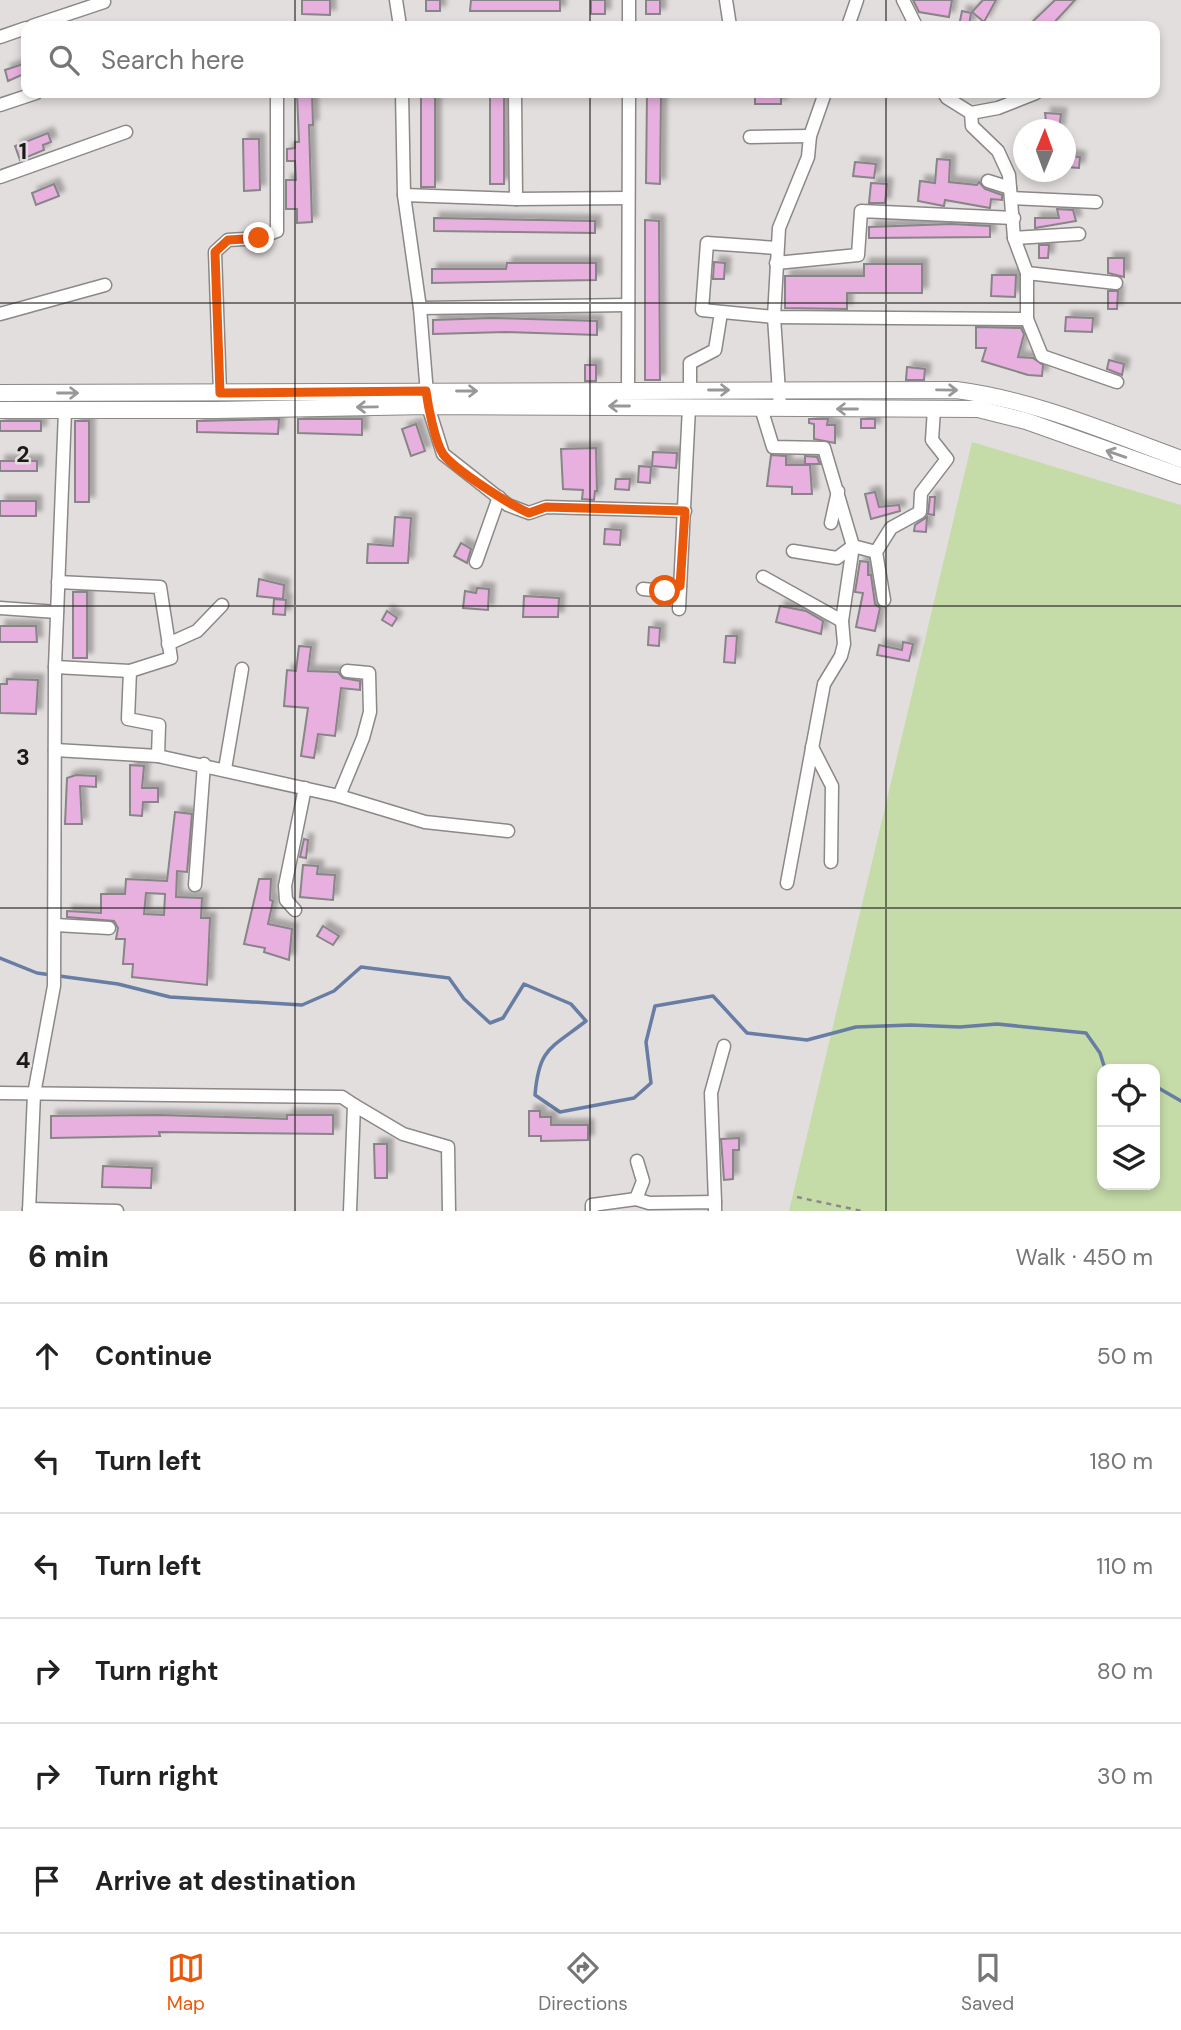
<!DOCTYPE html>
<meta charset="utf-8">
<style>
body{margin:0;font-family:"DM Sans",sans-serif;background:#f6f6f6;color:#222}
.controls{position:absolute;right:21px;bottom:21px;display:grid;overflow:hidden;border-radius:14px;box-shadow:0 4px 10px #0003}
.controls button{width:63px;height:63px;display:grid;place-items:center;padding:0;border:0;border-bottom:2px solid #e0e0e0;background:#fff;color:#222;font:35px sans-serif}
.compass{position:absolute;left:1013px;top:119px;width:63px;height:63px;border-radius:50%;background:#fff;box-shadow:0 4px 10px #0003;rotate:1deg}
.stop{position:absolute;width:21px;height:21px;margin:-16px;border:5px solid #ea580c;border-radius:50%;background:#fff}
.stop.end{background:#ea580c;border-color:#fff;box-shadow:0 2px 7px #0008}
.list{margin:0;padding:0;list-style:none}
h2{display:flex;justify-content:space-between;align-items:center;height:91px;margin:0;padding:0 28px;font-size:30px}
h2 small{font-size:23px;font-weight:400;color:#767676}
.list li{display:grid;grid-template-columns:46px 1fr auto;gap:21px;align-items:center;box-sizing:border-box;height:105px;padding:0 28px;border-top:2px solid #e0e0e0}
.list b{display:block;font-size:26px;white-space:nowrap}
.list em{font-size:23px;font-style:normal;color:#767676}
.icon{flex:none;width:38px;height:38px;fill:none;stroke:currentColor;stroke-width:2;stroke-linecap:round;stroke-linejoin:round}
.map{position:relative;flex:none;width:1181px;height:1211px;overflow:hidden}
.search{position:absolute;background:#fff;box-shadow:0 4px 10px #0003;left:21px;right:21px;top:21px;height:77px;display:flex;align-items:center;gap:18px;box-sizing:border-box;padding:0 24px;border-radius:14px;color:#767676;font-size:26px}
.sheet{height:721px;background:#fff}
nav{display:flex;justify-content:space-around;align-items:center;box-sizing:border-box;height:98px;border-top:2px solid #e0e0e0;background:#fff;font-size:19px;color:#767676}
nav a{display:grid;justify-items:center;gap:4px}
nav .on{color:#ea580c}
.map>svg:first-child{display:block}
</style>
<div class="map">
<svg width="1181" height="1211" viewBox="0 0 1181 1211">
<defs>
<filter id="shadow"><feDropShadow dx="5.5" dy="-5.5" stdDeviation="2" flood-color="#0004"/></filter>
</defs>
<rect width="100%" height="100%" fill="#e2dedd"/>
<path fill="#c5dba8" fill-rule="evenodd" d="M972 442 1181 505V1211H789ZM1102 1069H1155V1185H1102Z"/>
<g fill="none" stroke-linecap="round" stroke-linejoin="round">
<g stroke="#677da4" stroke-width="3.5">
<path d="M0 958 37 973 118 984 170 997 302 1005 334 991 361 967 449 978 464 999 490 1023 503 1018 524 984 571 1004 586 1021C550 1049 539 1048 535 1095L560 1112 634 1098 651 1083 646 1042 655 1006 713 996 747 1033 807 1040 856 1027 911 1025 960 1027 997 1024 1086 1033 1100 1053 1105 1069"/>
<polyline points="1155,1086 1181,1101"/>
</g>
</g>
<g fill="#e7b0df" stroke="#878587" stroke-width="2" fill-rule="evenodd" filter="url(#shadow)">
<polygon points="302,0 330,0 330,15 302,14"/>
<rect x="426" y="0" width="14" height="11"/>
<polygon points="471,0 560,0 560,11 470,11"/>
<rect x="591" y="0" width="14" height="14"/>
<rect x="646" y="0" width="14" height="14"/>
<polygon points="913,0 952,0 949,17 919,12"/>
<polygon points="983,0 996,0 984,22 972,12"/>
<polygon points="1055,0 1075,0 1051,26 1028,26"/>
<polygon points="962,11 971,13 969,26 959,26"/>
<polygon points="23,64 26,73 8,81 5,70"/>
<polygon points="297,93 312,93 313,125 309,125 312,222 297,223 297,209 286,209 286,180 296,180 295,161 287,161 287,149 295,148 295,142 299,142"/>
<rect x="421" y="93" width="14" height="94"/>
<rect x="490" y="93" width="14" height="91"/>
<polygon points="647,93 661,94 660,184 646,183"/>
<rect x="755" y="93" width="26" height="11"/>
<polygon points="1045,113 1061,114 1059,130 1047,130"/>
<polygon points="48,133 51,142 43,145 44,150 20,160 15,146"/>
<polygon points="243,139 259,139 260,190 244,191"/>
<polygon points="1066,156 1080,157 1079,168 1066,167"/>
<polygon points="937,159 950,160 949,182 977,185 979,182 985,189 1002,195 1002,200 991,199 990,208 945,200 944,206 918,201 920,181 935,183"/>
<polygon points="855,162 876,164 874,178 853,176"/>
<polygon points="871,183 887,184 885,203 869,203"/>
<polygon points="54,184 59,196 36,205 32,193"/>
<polygon points="1057,209 1073,210 1076,221 1035,228 1035,218 1059,218"/>
<polygon points="434,218 595,221 595,233 434,231"/>
<polygon points="645,220 659,221 660,380 645,380"/>
<polygon points="951,224 990,226 990,237 869,238 869,227"/>
<polygon points="1039,245 1049,245 1048,258 1039,258"/>
<polygon points="1108,258 1124,258 1124,277 1108,273"/>
<polygon points="714,262 725,263 724,279 713,279"/>
<polygon points="507,263 596,263 596,280 432,283 432,269 506,269"/>
<polygon points="864,264 922,264 922,293 847,293 847,309 785,308 785,276 864,276"/>
<polygon points="992,275 1016,275 1015,297 991,296"/>
<polygon points="1108,291 1118,291 1117,309 1108,309"/>
<polygon points="1066,317 1093,318 1092,332 1065,331"/>
<polygon points="492,318 597,321 597,335 506,332 433,334 433,320"/>
<polygon points="976,327 1021,328 1024,334 1018,357 1033,358 1043,365 1042,376 1028,375 982,361 986,348 976,348"/>
<polygon points="1109,360 1124,364 1122,375 1107,369"/>
<rect x="585" y="365" width="11" height="16"/>
<polygon points="907,367 925,369 924,380 906,380"/>
<polygon points="279,419 278,434 197,432 197,421"/>
<polygon points="298,419 362,419 362,435 298,433"/>
<polygon points="809,419 828,419 827,425 835,425 835,443 814,439 814,424 809,423"/>
<rect x="861" y="419" width="14" height="9"/>
<rect x="0" y="421" width="41" height="10"/>
<rect x="75" y="421" width="14" height="81"/>
<polygon points="416,424 425,451 411,456 402,429"/>
<polygon points="596,448 597,491 595,491 594,500 582,499 583,490 563,489 561,449"/>
<polygon points="653,452 677,453 676,468 652,466"/>
<polygon points="771,455 786,456 786,465 810,465 812,494 792,494 792,487 767,486"/>
<polygon points="805,456 817,457 820,464 805,464"/>
<rect x="0" y="461" width="37" height="10"/>
<polygon points="639,466 651,467 650,483 638,482"/>
<polygon points="616,479 630,479 629,490 615,489"/>
<polygon points="875,492 879,507 899,505 900,511 871,519 865,494"/>
<polygon points="930,497 935,497 934,515 928,514"/>
<rect x="0" y="501" width="36" height="15"/>
<polygon points="395,517 411,518 408,563 367,563 368,544 393,546"/>
<polygon points="927,517 926,532 914,531 915,525"/>
<polygon points="605,529 621,530 620,545 604,544"/>
<polygon points="461,543 471,549 467,563 454,556"/>
<polygon points="860,561 868,562 868,575 871,575 875,604 880,608 875,631 856,627 863,593 855,592"/>
<polygon points="259,579 284,585 283,599 257,596"/>
<polygon points="477,588 489,589 488,610 463,608 465,591 476,593"/>
<rect x="73" y="592" width="14" height="66"/>
<polygon points="524,596 559,598 558,617 523,617"/>
<polygon points="274,599 286,600 285,615 273,614"/>
<polygon points="780,606 806,611 823,621 821,634 776,622"/>
<polygon points="387,611 397,618 392,626 382,620"/>
<polygon points="0,626 36,626 37,642 0,642"/>
<polygon points="649,627 660,628 659,646 648,645"/>
<polygon points="726,636 737,636 735,663 724,662"/>
<polygon points="903,642 913,644 909,661 877,655 879,645 902,650"/>
<polygon points="299,646 311,647 308,671 338,672 343,678 360,681 360,690 341,688 335,736 318,734 314,758 301,756 308,708 284,706 287,670 296,671"/>
<polygon points="7,679 38,680 36,714 0,713 0,684 7,684"/>
<polygon points="130,765 144,766 142,788 158,788 158,802 143,802 142,816 130,815"/>
<polygon points="76,775 96,776 96,787 80,786 82,824 65,824 67,778"/>
<path d="M175 812 192 814 187 872 177 871 176 897 202 898 201 918H210L207 985 132 977 133 964H123L125 939H116L118 928 114 921 67 917V911L101 913V894H125L126 879 167 881ZM146 893 165 894 164 915 144 914Z"/>
<polygon points="304,839 308,840 306,858 300,857"/>
<polygon points="303,865 318,866 317,874 335,875 333,900 300,897"/>
<polygon points="259,879 271,879 270,900 273,901 268,924 292,929 289,960 264,952 265,948 244,944"/>
<polygon points="323,926 339,936 333,945 317,936"/>
<polygon points="529,1111 540,1111 540,1117 551,1117 551,1125 588,1125 588,1140 541,1141 541,1136 529,1136"/>
<polygon points="159,1115 287,1119 287,1115 333,1115 333,1134 159,1132 160,1136 51,1138 51,1116"/>
<polygon points="739,1138 739,1150 733,1150 733,1179 724,1180 721,1139"/>
<polygon points="374,1144 387,1144 387,1178 375,1178"/>
<polygon points="103,1166 152,1168 151,1188 102,1187"/>
</g>
<g fill="none" stroke-linecap="round" stroke-linejoin="round">
<defs>
<g id="minor">
<polyline points="396,0 400,26"/>
<polyline points="726,0 730,26"/>
<polyline points="903,0 916,26"/>
<polyline points="32,26 104,2"/>
<polyline points="629,26 629,0"/>
<polyline points="848,26 857,0"/>
<polyline points="0,37 26,28"/>
<polyline points="402,93 404,195 420,308 428,406 443,454 508,505 529,513 546,507 685,511"/>
<polyline points="515,93 516,199"/>
<polyline points="944,93 947,98 971,113 972,126 998,151 1009,175 1014,238 1027,273 1027,319 1042,356 1117,382"/>
<polyline points="0,105 36,93"/>
<polyline points="971,113 998,108 1036,93"/>
<polyline points="750,137 810,136"/>
<polyline points="0,177 126,132"/>
<polyline points="988,181 1010,188"/>
<polyline points="404,195 516,199 628,198"/>
<polyline points="1012,198 1096,202"/>
<polyline points="1014,238 1079,234"/>
<polyline points="777,248 707,243 702,310 774,317 1027,319"/>
<polyline points="776,263 858,255 861,211 1014,218"/>
<polyline points="1027,273 1116,283"/>
<polyline points="420,308 627,305"/>
<polyline points="0,314 105,285"/>
<polyline points="690,390 690,363 715,350 721,313"/>
<polyline points="628,392 629,93"/>
<polyline points="220,393 215,252 228,240 259,238 277,231 277,93"/>
<polyline points="761,408 773,447 824,448 853,546 842,621 844,644 841,656 824,684 787,883"/>
<polyline points="780,408 774,317 779,228 808,157 810,136 825,93"/>
<polyline points="831,523 838,491"/>
<polyline points="793,551 837,558 853,546 876,552"/>
<polyline points="476,562 499,497"/>
<polyline points="763,577 842,621"/>
<polyline points="643,589 665,591 680,586"/>
<polyline points="884,600 876,552 891,528 920,512 921,493 947,459 932,440 934,409"/>
<polyline points="0,608 57,612"/>
<polyline points="679,609 689,407"/>
<polyline points="168,644 197,631 222,605"/>
<polyline points="55,667 130,671 171,658 160,587 58,582"/>
<polyline points="130,671 128,719 159,725 158,756"/>
<polyline points="812,747 832,786 831,862"/>
<polyline points="55,750 158,756 339,796 363,738 370,712 369,673 347,671"/>
<polyline points="225,769 242,669"/>
<polyline points="339,796 425,822 508,831"/>
<polyline points="195,885 204,764"/>
<polyline points="295,910 286,900 285,886 305,788"/>
<polyline points="55,925 109,928"/>
<polyline points="0,1093 342,1097 354,1105 350,1211"/>
<polyline points="354,1105 403,1134 448,1147 449,1211"/>
<polyline points="636,1199 643,1181 637,1161"/>
<polyline points="715,1202 711,1093 724,1046"/>
<polyline points="29,1209 117,1211"/>
<polyline points="29,1211 34,1094 54,986 55,667 65,411"/>
<polyline points="592,1211 592,1205 636,1199 649,1203 715,1202 715,1211"/>
</g>
<g id="tertiary">
<path d="M0 393 956 390C1034 400 1107 432 1181 459"/>
<polyline points="0,410 216,410 428,406 978,409 1026,421 1181,476"/>
</g>
</defs>
<use href="#minor" stroke="#8b8886" stroke-width="15"/>
<use href="#tertiary" stroke="#8b8886" stroke-width="18"/>
<polyline stroke="#8c8988" stroke-width="2.5" stroke-dasharray="5 5" stroke-linecap="butt" points="797,1197 862,1211"/>
<use href="#minor" stroke="#fff" stroke-width="12"/>
<use href="#tertiary" stroke="#fff" stroke-width="16"/>
</g>
<defs><path id="oneway-shaft" d="M-6 0H5M1.5-3L5.5 0L1.5 3" fill="none" stroke-width="1.6" stroke-linecap="round" stroke-linejoin="round" transform="scale(1.75)"/></defs>
<g stroke="#989898">
<use href="#oneway-shaft" transform="translate(719 390)"/>
<use href="#oneway-shaft" transform="translate(947 390) rotate(1)"/>
<use href="#oneway-shaft" transform="translate(467 391)"/>
<use href="#oneway-shaft" transform="translate(68 393)"/>
<use href="#oneway-shaft" transform="translate(619 406) rotate(-180)"/>
<use href="#oneway-shaft" transform="translate(367 407) rotate(179)"/>
<use href="#oneway-shaft" transform="translate(847 409) rotate(-180)"/>
<use href="#oneway-shaft" transform="translate(1116 454) rotate(-161)"/>
</g>
<g fill="none" stroke-linecap="round" stroke-linejoin="round">
<path stroke="#ea580c" stroke-width="9" d="M259 238 228 240 215 252 220 393 426 391C428 406 435 442 443 454 455 470 510 505 529 513L546 507 685 511 680 586 665 591"/>
</g>
<path fill="none" stroke="#1b1a19" stroke-width="2" stroke-opacity="0.55" d="M295 0V26M590 0V26M886 0V26M295 93V1211M590 93V1211M886 93V1211M0 303H1181M0 606H1181M0 908H1181"/>
<g font-size="23" text-anchor="middle" font-weight="bold" fill="#1b1a19" stroke="#e2dedd" stroke-width="5" stroke-linejoin="round" paint-order="stroke">
<text x="23" y="159">1</text>
<text x="23" y="462">2</text>
<text x="23" y="765">3</text>
<text x="23" y="1068">4</text>
</g>
</svg>
<div class="controls">
<button><svg class="icon" aria-label="locate" viewBox="0 0 24 24"><circle cx="12" cy="12" r="6"/><path d="M12 2v4M12 18v4M2 12h4M18 12h4"/></svg></button>
<button><svg class="icon" aria-label="layers" viewBox="0 0 24 24"><path d="M12 4l9 5-9 5-9-5zM3 14l9 5 9-5"/></svg></button>
</div>
<svg class="compass" viewBox="-18 -18 36 36"><path d="M0-13l5 13h-10z" fill="#e53935"/><path d="M0 13l5-13h-10z" fill="#767676"/></svg>
<div class="stop" style="left:665px;top:591px"></div>
<div class="stop end" style="left:259px;top:238px"></div>
<div class="search"><svg class="icon" aria-label="search" viewBox="0 0 24 24"><circle cx="10" cy="10" r="6"/><path d="M15 15l6 6"/></svg>Search here</div>
</div>
<section class="sheet">
<h2>6 min<small>Walk · 450 m</small></h2>
<ul class="list">
<li><svg class="icon" aria-label="ahead" viewBox="0 0 24 24"><path d="M12 20V5M6 11l6-6 6 6"/></svg><div><b>Continue</b></div><em>50 m</em></li>
<li><svg class="icon" aria-label="left" viewBox="0 0 24 24"><path d="M17 20v-9H6M10 6l-5 5 5 5"/></svg><div><b>Turn left</b></div><em>180 m</em></li>
<li><svg class="icon" aria-label="left" viewBox="0 0 24 24"><path d="M17 20v-9H6M10 6l-5 5 5 5"/></svg><div><b>Turn left</b></div><em>110 m</em></li>
<li><svg class="icon" aria-label="right" viewBox="0 0 24 24"><path d="M7 20v-9h11M14 6l5 5-5 5"/></svg><div><b>Turn right</b></div><em>80 m</em></li>
<li><svg class="icon" aria-label="right" viewBox="0 0 24 24"><path d="M7 20v-9h11M14 6l5 5-5 5"/></svg><div><b>Turn right</b></div><em>30 m</em></li>
<li><svg class="icon" aria-label="arrive" viewBox="0 0 24 24"><path d="M6 21V4h12l-3 4 3 4H6"/></svg><div><b>Arrive at destination</b></div></li>
</ul>
</section>
<nav>
<a class="on"><svg class="icon" aria-label="map" viewBox="0 0 24 24"><path d="M3 6l6-2 6 2 6-2v14l-6 2-6-2-6 2zM9 4v14M15 6v14"/></svg>Map</a>
<a><svg class="icon" aria-label="directions" viewBox="0 0 24 24"><path d="M12 3l9 9-9 9-9-9zM9 14v-3h6M13 9l2 2-2 2"/></svg>Directions</a>
<a><svg class="icon" aria-label="saved" viewBox="0 0 24 24"><path d="M7 4h10v16l-5-4-5 4z"/></svg>Saved</a>
</nav>
